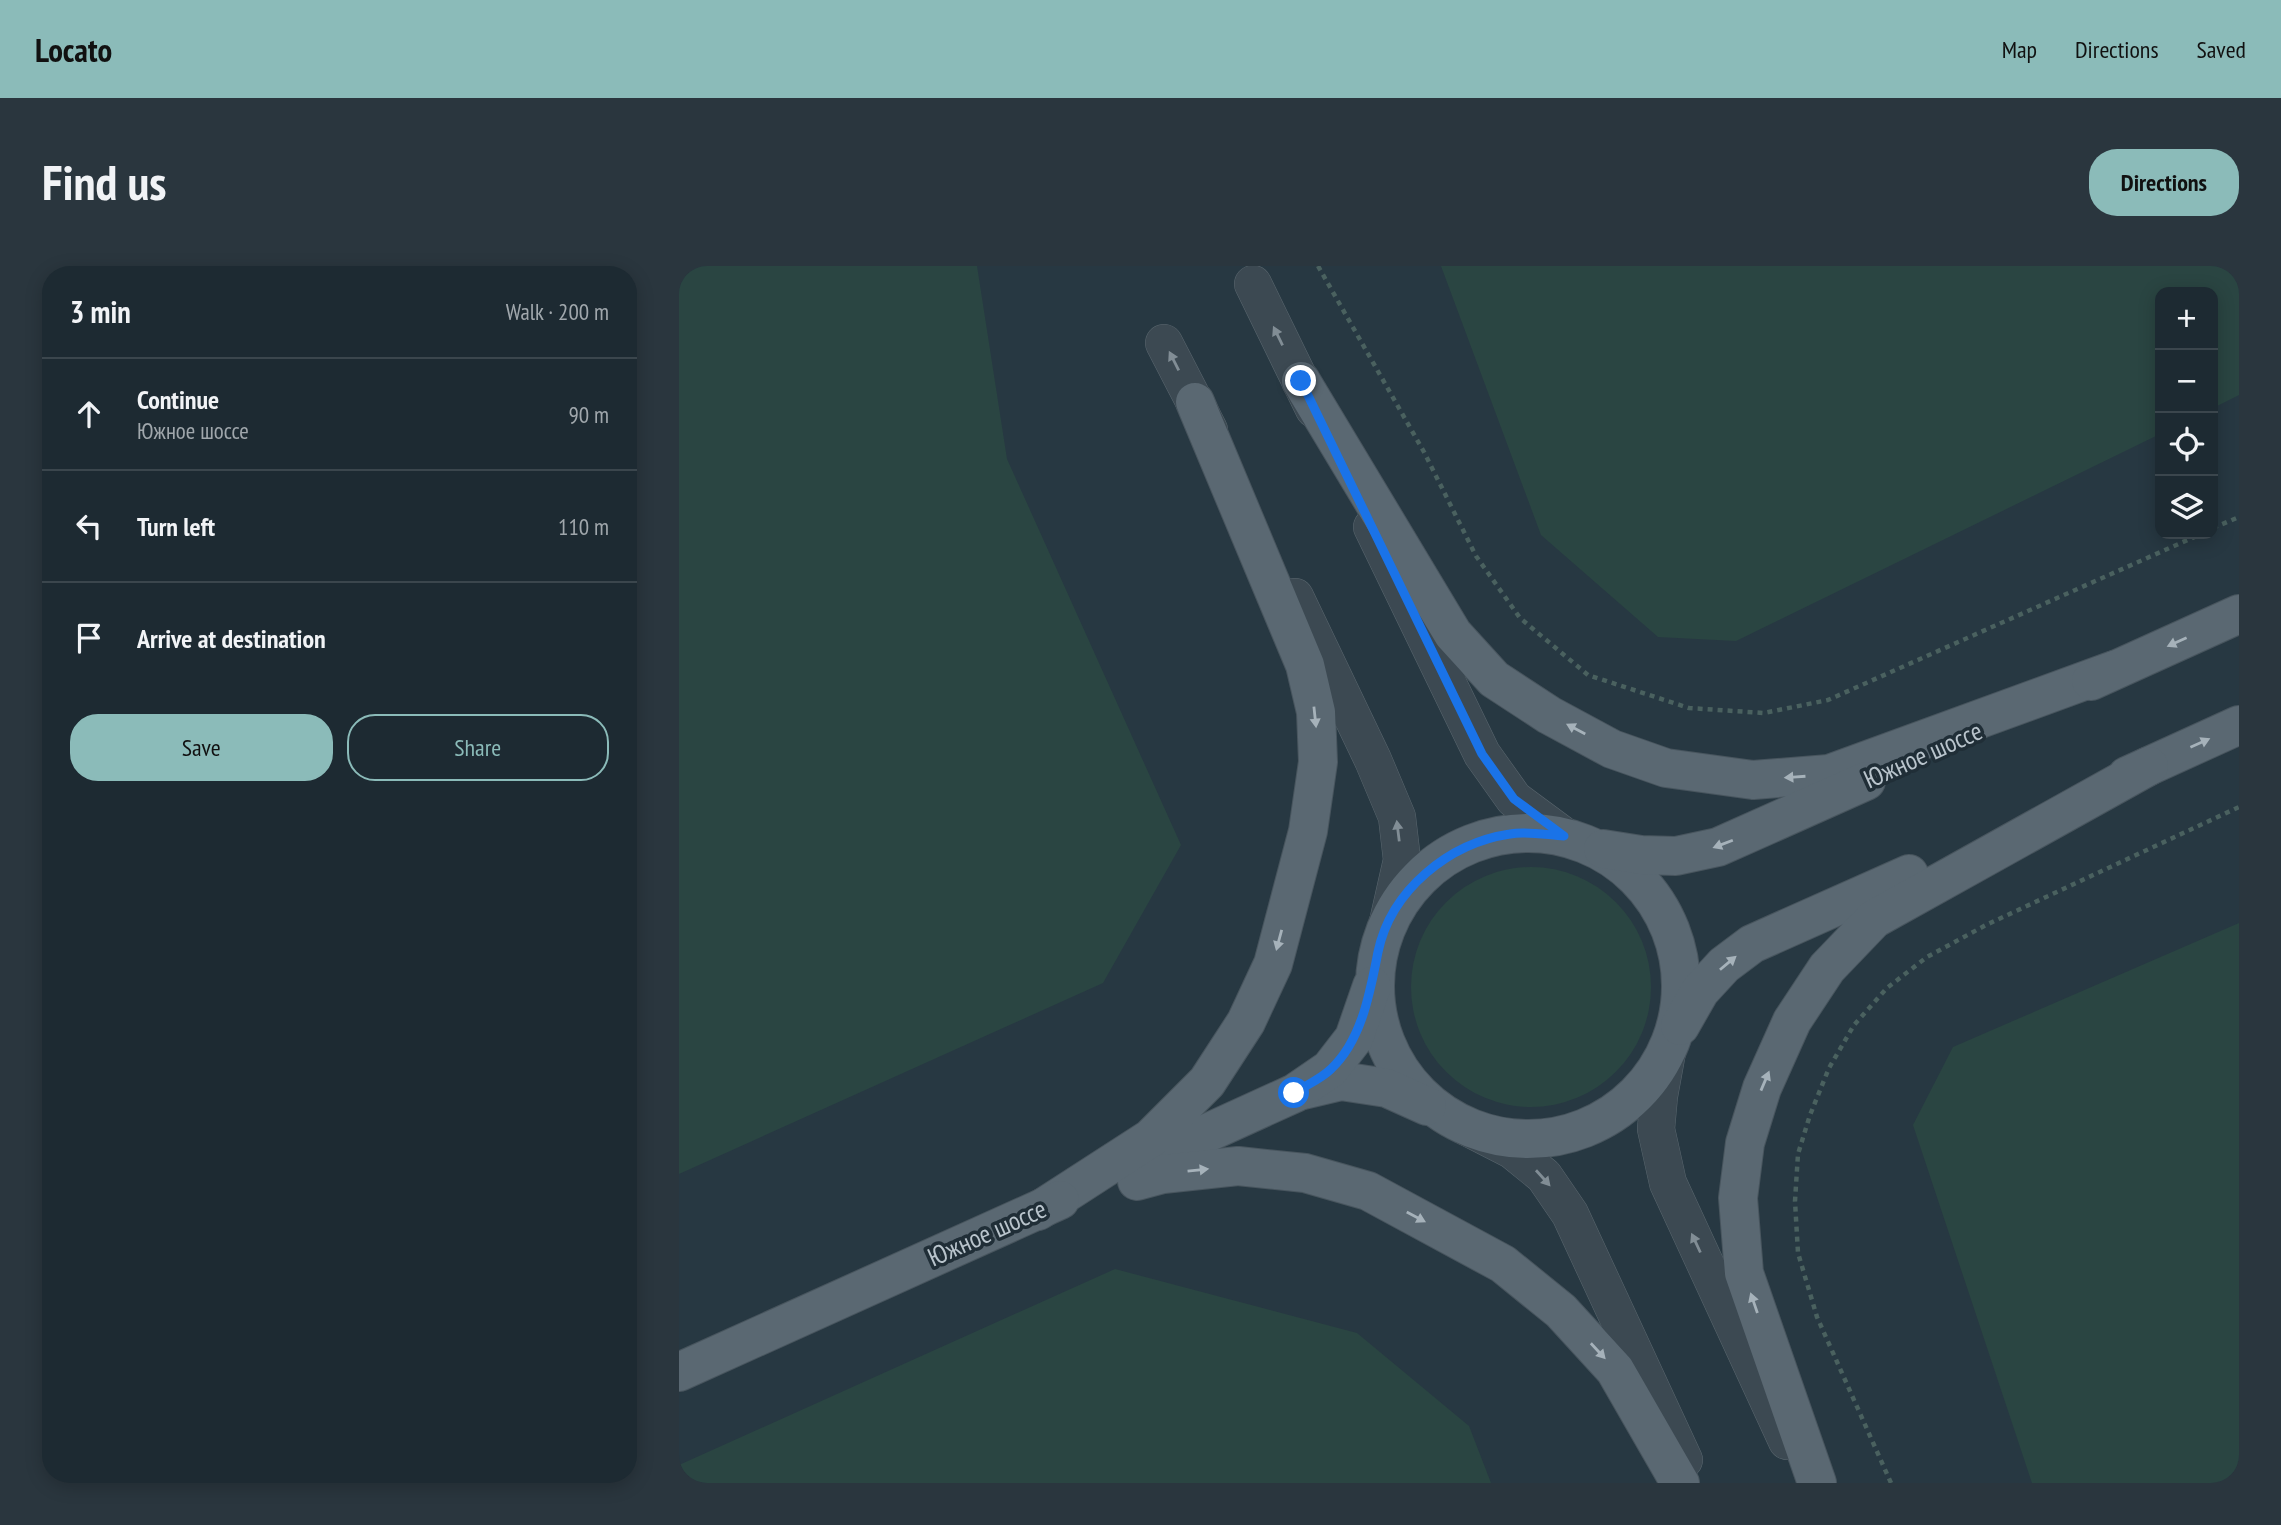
<!DOCTYPE html>
<meta charset="utf-8">
<style>
body{margin:0;font-family:"PT Sans Narrow",sans-serif;background:#2a363e;color:#f1f3f6}
.controls{position:absolute;right:21px;top:21px;display:grid;overflow:hidden;border-radius:14px;box-shadow:0 4px 18px #0003}
.controls button{width:63px;height:63px;display:grid;place-items:center;padding:0;border:0;border-bottom:2px solid #3b464d;background:#1d2a32;color:#f1f3f6;font:35px sans-serif}
.stop{position:absolute;width:21px;height:21px;margin:-16px;border:5px solid #1a73e8;border-radius:50%;background:#fff}
.stop.end{background:#1a73e8;border-color:#fff;box-shadow:0 2px 7px #0008}
.list{margin:0;padding:0;list-style:none}
h2{display:flex;justify-content:space-between;align-items:center;height:91px;margin:0;padding:0 28px;font-size:30px}
h2 small{font-size:23px;font-weight:400;color:#a0a7ac}
.list li{display:grid;grid-template-columns:46px 1fr auto;gap:21px;align-items:center;box-sizing:border-box;height:112px;padding:0 28px;border-top:2px solid #3b464d}
.list b{display:block;font-size:26px;white-space:nowrap}
.list p{margin:0;font-size:23px;white-space:nowrap;color:#a0a7ac}
.list em{font-size:23px;font-style:normal;color:#a0a7ac}
.actions{display:flex;gap:14px;padding:21px 28px}
.actions a{flex:1;padding:16px 0;border:2px solid #8bbbb9;border-radius:28px;text-align:center;font-size:24px;color:#8bbbb9}
.actions .main{background:#8bbbb9;color:#111}
.icon{flex:none;width:38px;height:38px;fill:none;stroke:currentColor;stroke-width:2;stroke-linecap:round;stroke-linejoin:round}
.map{position:relative;flex:none;width:1560px;height:1217px;overflow:hidden;border-radius:28px}
header{display:flex;align-items:center;gap:42px;box-sizing:border-box;height:98px;padding:0 35px;background:#8bbbb9;color:#111}
header strong{font-size:33px}
nav{display:flex;gap:38px;margin-inline-start:auto;font-size:24px}
.intro{display:flex;align-items:center;justify-content:space-between;box-sizing:border-box;height:168px;padding:0 42px}
h1{margin:0;font-size:49px}
.button{padding:18px 32px;border-radius:28px;background:#8bbbb9;color:#111;font-size:24px;font-weight:700}
main{display:flex;gap:42px;padding:0 42px}
aside{flex:1;background:#1d2a32;border-radius:28px;box-shadow:0 4px 18px #0003}
.map>svg:first-child{display:block}
</style>
<header>
<strong>Locato</strong>
<nav><a>Map</a><a>Directions</a><a>Saved</a></nav>
</header>
<div class="intro"><h1>Find us</h1><a class="button">Directions</a></div>
<main>
<aside>
<h2>3 min<small>Walk · 200 m</small></h2>
<ul class="list">
<li><svg class="icon" aria-label="ahead" viewBox="0 0 24 24"><path d="M12 20V5M6 11l6-6 6 6"/></svg><div><b>Continue</b><p>Южное шоссе</p></div><em>90 m</em></li>
<li><svg class="icon" aria-label="left" viewBox="0 0 24 24"><path d="M17 20v-9H6M10 6l-5 5 5 5"/></svg><div><b>Turn left</b></div><em>110 m</em></li>
<li><svg class="icon" aria-label="arrive" viewBox="0 0 24 24"><path d="M6 21V4h12l-3 4 3 4H6"/></svg><div><b>Arrive at destination</b></div></li>
</ul>
<div class="actions"><a class="main">Save</a><a>Share</a></div>
</aside>
<div class="map">
<svg width="1560" height="1217" viewBox="0 0 1560 1217">
<rect width="100%" height="100%" fill="#273842"/>
<g fill="#2a4542">
<polygon points="0,0 298,0 328,193 502,579 424,717 0,908"/>
<polygon points="762,0 1560,0 1560,129 1534,142 1534,26 1481,26 1481,168 1057,375 979,371 862,269"/>
<circle cx="852" cy="721" r="120"/>
<polygon points="1560,657 1560,1217 1353,1217 1234,859 1274,781"/>
<polygon points="436,1003 678,1067 790,1160 812,1217 0,1217 0,1199"/>
</g>
<g fill="none" stroke-linecap="round" stroke-linejoin="round">
<defs>
<g id="minor">
<polyline points="574,18 635,143"/>
<polyline points="485,77 530,164"/>
<polyline points="693,261 803,488 835,533 885,570"/>
<polyline points="616,331 694,494 718,551 723,594 709,656"/>
<polyline points="988,786 980,830 977,863 989,917 1108,1175"/>
<polyline points="788,861 833,884 865,910 891,948 1005,1194"/>
</g>
<g id="primary">
<polyline points="622,115 774,368 815,413 870,449 933,483 987,502 1074,514 1150,508 1435,404"/>
<polyline points="1412,415 1560,348"/>
<polyline points="1448,510 1560,459"/>
<circle cx="849" cy="720" r="153"/>
<polyline points="924,583 962,589 997,590 1039,581 1187,515"/>
<polyline points="1001,760 1021,725 1045,699 1073,678 1230,608"/>
<polyline points="624,824 662,815 708,822 748,840"/>
<polyline points="458,899 616,827 651,803 675,772 693,720"/>
<polyline points="458,915 484,908 559,900 626,907 689,925 824,998 882,1045 936,1104 1001,1217"/>
<polyline points="359,945 472,872 528,816 567,756 594,698 629,565 639,496 637,446 626,399 516,136"/>
<polyline points="0,1106 381,934"/>
<polyline points="1138,1217 1065,1007 1059,932 1066,877 1083,822 1113,755 1148,702 1195,653 1470,500"/>
</g>
</defs>
<use href="#minor" stroke="#5a676f" stroke-width="38"/>
<use href="#primary" stroke="#48555e" stroke-width="40"/>
<g stroke="#4a615f" stroke-width="4.5" stroke-dasharray="5 5" stroke-linecap="butt">
<polyline points="639,0 745,186 797,290 841,352 909,409 1010,442 1085,447 1149,434 1522,268"/>
<polyline points="1534,262 1560,251"/>
<polyline points="1212,1217 1138,1051 1119,987 1116,935 1119,888 1131,849 1150,802 1175,759 1208,722 1248,691 1307,659 1560,541"/>
</g>
<use href="#minor" stroke="#3c4952" stroke-width="37"/>
<use href="#primary" stroke="#5a6872" stroke-width="38"/>
</g>
<defs><path id="oneway-solid" d="M-6-.8H1V-3.2L6.5 0L1 3.2V.8H-6Z" transform="scale(1.75)"/></defs>
<g fill="#818d95">
<use href="#oneway-solid" transform="translate(599 70) rotate(-116)"/>
<use href="#oneway-solid" transform="translate(495 95) rotate(-117)"/>
<use href="#oneway-solid" transform="translate(719 565) rotate(-97)"/>
<use href="#oneway-solid" transform="translate(864 912) rotate(48)"/>
<use href="#oneway-solid" transform="translate(1017 977) rotate(-115)"/>
</g>
<g fill="#a6b2ba">
<use href="#oneway-solid" transform="translate(1498 376) rotate(156)"/>
<use href="#oneway-solid" transform="translate(636 451) rotate(84)"/>
<use href="#oneway-solid" transform="translate(897 463) rotate(-152)"/>
<use href="#oneway-solid" transform="translate(1521 477) rotate(-24)"/>
<use href="#oneway-solid" transform="translate(1116 511) rotate(176)"/>
<use href="#oneway-solid" transform="translate(1044 578) rotate(159)"/>
<use href="#oneway-solid" transform="translate(600 674) rotate(105)"/>
<use href="#oneway-solid" transform="translate(1049 697) rotate(-40)"/>
<use href="#oneway-solid" transform="translate(1086 815) rotate(-67)"/>
<use href="#oneway-solid" transform="translate(519 904) rotate(-6)"/>
<use href="#oneway-solid" transform="translate(737 951) rotate(28)"/>
<use href="#oneway-solid" transform="translate(1075 1037) rotate(-109)"/>
<use href="#oneway-solid" transform="translate(919 1085) rotate(47)"/>
</g>
<g fill="none" stroke-linecap="round" stroke-linejoin="round">
<path stroke="#1a73e8" stroke-width="9" d="M615 827C627 819 642 813 652 803 683 774 691 726 699 686 712 624 770 577 831 568 848 565 868 569 885 570L835 533 803 488 622 115"/>
</g>
<g text-anchor="middle" stroke-width="7" stroke-linejoin="round" paint-order="stroke">
<g font-size="26" fill="#b9c4cc" stroke="#202e37">
<text transform="translate(1244 489) rotate(-24)" y="9">Южное шоссе</text>
<text transform="translate(308 967) rotate(-24)" y="9">Южное шоссе</text>
</g>
</g>
</svg>
<div class="controls">
<button>+</button>
<button>−</button>
<button><svg class="icon" aria-label="locate" viewBox="0 0 24 24"><circle cx="12" cy="12" r="6"/><path d="M12 2v4M12 18v4M2 12h4M18 12h4"/></svg></button>
<button><svg class="icon" aria-label="layers" viewBox="0 0 24 24"><path d="M12 4l9 5-9 5-9-5zM3 14l9 5 9-5"/></svg></button>
</div>
<div class="stop" style="left:615px;top:827px"></div>
<div class="stop end" style="left:622px;top:115px"></div>
</div>
</main>
